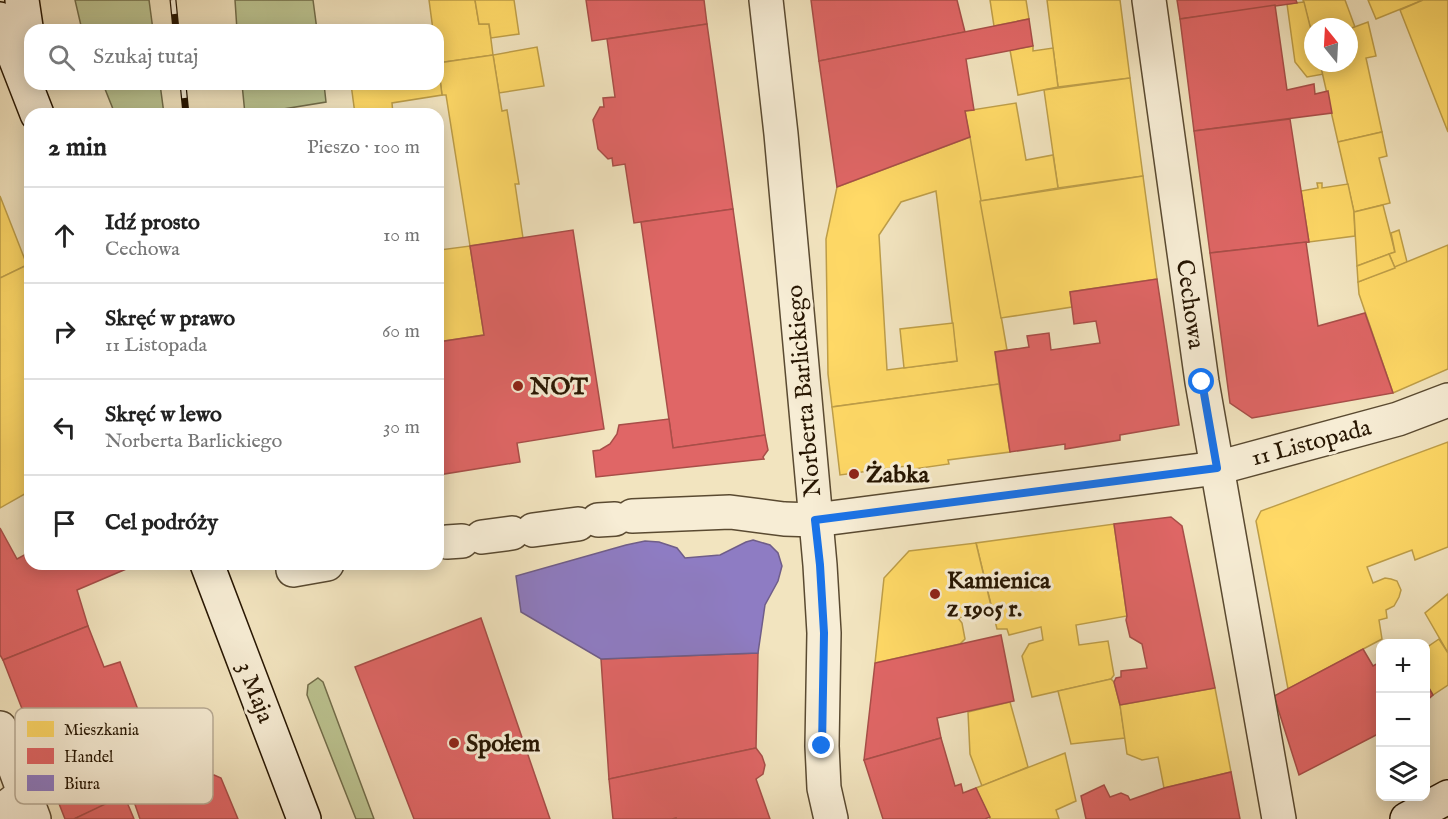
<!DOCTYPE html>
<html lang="pl">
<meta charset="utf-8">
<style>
body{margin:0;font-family:"IM FELL English",serif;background:#f2f2f2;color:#222}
.controls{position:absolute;right:18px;bottom:18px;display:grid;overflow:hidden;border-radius:12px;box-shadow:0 3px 15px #0003}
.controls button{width:54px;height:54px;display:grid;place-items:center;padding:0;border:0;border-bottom:2px solid #e0e0e0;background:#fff;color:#222;font:30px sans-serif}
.compass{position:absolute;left:1304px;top:18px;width:54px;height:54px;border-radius:50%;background:#fff;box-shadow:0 3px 15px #0003;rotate:342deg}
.stop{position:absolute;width:18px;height:18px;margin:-14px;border:4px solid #1a73e8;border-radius:50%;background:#fff}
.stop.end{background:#1a73e8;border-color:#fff;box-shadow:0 2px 6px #0008}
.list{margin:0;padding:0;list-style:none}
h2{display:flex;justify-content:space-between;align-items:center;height:78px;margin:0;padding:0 24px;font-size:26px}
h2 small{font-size:20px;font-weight:400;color:#767676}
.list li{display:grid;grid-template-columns:39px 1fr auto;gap:18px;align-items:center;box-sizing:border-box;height:96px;padding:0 24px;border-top:2px solid #e0e0e0}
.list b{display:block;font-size:22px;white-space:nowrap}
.list p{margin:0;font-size:20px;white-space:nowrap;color:#767676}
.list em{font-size:20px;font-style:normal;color:#767676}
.icon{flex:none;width:33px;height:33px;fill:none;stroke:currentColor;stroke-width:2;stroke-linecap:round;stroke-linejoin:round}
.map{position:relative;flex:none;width:1448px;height:819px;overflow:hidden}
.search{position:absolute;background:#fff;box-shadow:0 3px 15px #0003;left:24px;top:24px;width:420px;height:66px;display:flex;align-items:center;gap:15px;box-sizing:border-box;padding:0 21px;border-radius:18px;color:#767676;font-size:22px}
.panel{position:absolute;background:#fff;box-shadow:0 3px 15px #0003;left:24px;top:108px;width:420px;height:462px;border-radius:18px}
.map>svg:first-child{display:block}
</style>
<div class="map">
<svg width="1448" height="819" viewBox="0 0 1448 819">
<rect width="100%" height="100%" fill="#f2e4bf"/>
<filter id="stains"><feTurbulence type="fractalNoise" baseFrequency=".00333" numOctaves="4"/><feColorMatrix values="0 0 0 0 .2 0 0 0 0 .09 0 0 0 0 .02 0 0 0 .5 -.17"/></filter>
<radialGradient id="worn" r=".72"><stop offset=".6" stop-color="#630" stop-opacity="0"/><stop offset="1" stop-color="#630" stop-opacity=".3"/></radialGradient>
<g fill="#bcc491" stroke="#726d4a" stroke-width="1.5">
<polygon points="75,0 149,0 153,30 82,30"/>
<polygon points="235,0 313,0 317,30 237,30"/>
<polygon points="103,84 160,84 164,114 115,114"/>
<polygon points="242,84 324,84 326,102 252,114 245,114"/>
<polygon points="318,678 323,682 374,819 356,819 307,695 308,685"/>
</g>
<g fill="#ffd966" stroke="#be9e48" stroke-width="1.5" fill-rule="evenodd">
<polygon points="429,0 475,0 479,24 489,24 493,55 438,63 438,30 433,30"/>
<polygon points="475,0 514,0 519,34 491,38 489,24 479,24"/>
<polygon points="990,0 1026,0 1029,19 994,26"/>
<polygon points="1047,0 1120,0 1130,78 1058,87"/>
<polygon points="1303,0 1345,0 1355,27 1349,29 1349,27 1313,27 1313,38"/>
<polygon points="1368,0 1423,0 1376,19"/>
<polygon points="1423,0 1448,0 1448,132 1400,10"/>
<polygon points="1304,2 1313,38 1313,63 1320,63 1324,74 1307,77 1295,62 1287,4"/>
<polygon points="1368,22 1376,56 1366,58 1382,132 1338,142 1320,63 1349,63 1349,29"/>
<polygon points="1033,46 1033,51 1053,48 1058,87 1018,95 1010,50"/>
<polygon points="537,47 544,86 499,93 493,55"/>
<polygon points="493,55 502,111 507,110 519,184 515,184 523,238 470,246 446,95 442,95 438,63"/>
<polygon points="438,64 442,95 392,103 393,114 355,114 351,84 438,84"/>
<polygon points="1130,78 1143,176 1058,188 1044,90"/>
<polygon points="1016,103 1026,160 1053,155 1058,188 980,201 965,111"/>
<polygon points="1382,132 1387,156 1379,158 1390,203 1354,212 1338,142"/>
<path d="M970 137 1007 350 995 352 999 384 832 407 828 374 826 239 837 187ZM936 191 957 361 887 370 879 235 901 202Z"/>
<polygon points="1143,176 1157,279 1070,292 1072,307 1001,318 980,201"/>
<polygon points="1317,183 1322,183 1322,188 1348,184 1354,212 1355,236 1309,242 1301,191 1318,188"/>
<polygon points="0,196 27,265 0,278"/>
<polygon points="1383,205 1395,252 1357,266 1354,212"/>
<polygon points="1399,230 1407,262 1395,268 1389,254 1395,252 1391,233"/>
<polygon points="438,235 440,250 470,246 484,335 438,342"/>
<polygon points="1448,245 1448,369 1393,393 1359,294 1358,282"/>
<polygon points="1389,254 1395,268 1358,282 1357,266"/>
<polygon points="27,265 30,274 30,491 0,508 0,278"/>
<polygon points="953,323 957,361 904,368 900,329"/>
<polygon points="999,384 1010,452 948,460 949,464 907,470 906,466 840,475 832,407"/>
<polygon points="1448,442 1448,547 1415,560 1412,550 1367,567 1373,583 1385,578 1391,579 1397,581 1401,590 1399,597 1394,606 1386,610 1387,618 1379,620 1382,639 1288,689 1256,521 1261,511"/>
<polygon points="1114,524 1127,616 1076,625 1079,645 1108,641 1114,675 1111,679 1032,697 1022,656 1029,644 1043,640 1041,627 1009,635 1007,629 997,629 976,543"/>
<polygon points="976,543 992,610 958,618 962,623 965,639 960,644 875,663 884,578 909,551"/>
<polygon points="1448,594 1448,653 1425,613"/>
<polygon points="1439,639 1448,653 1448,685 1433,695 1426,683 1426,648"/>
<polygon points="1111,679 1114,682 1120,705 1125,738 1071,744 1058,691"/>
<polygon points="1215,688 1231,772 1164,788 1158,757 1142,760 1127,754 1120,705"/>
<polygon points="1010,702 1028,767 982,786 970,754 968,712"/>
<polygon points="1065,753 1076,801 1056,810 1059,819 990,819 976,788"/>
</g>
<g fill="#e06666" stroke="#a84e48" stroke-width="1.5">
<polygon points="586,0 704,0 707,24 592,41"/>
<polygon points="811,0 957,0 965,32 819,61"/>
<polygon points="1177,0 1296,0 1297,3 1180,19"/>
<polygon points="1275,5 1287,90 1314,84 1315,94 1328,91 1332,113 1194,131 1180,19"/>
<polygon points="1029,19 1033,46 966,59 974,110 965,111 970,137 837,187 819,61"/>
<polygon points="707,24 733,209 634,223 625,164 613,166 612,158 608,159 598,149 593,120 600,107 604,107 603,98 615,97 607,39"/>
<polygon points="1290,119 1309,242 1210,253 1194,131"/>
<polygon points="733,209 765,435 673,448 641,222"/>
<polygon points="573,230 604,429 517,443 520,462 438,475 438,342 484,335 470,246"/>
<polygon points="1306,242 1318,326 1365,313 1393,393 1252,418 1230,403 1210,253"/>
<polygon points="1157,279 1179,425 1120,435 1120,440 1065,449 1065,444 1010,452 995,352 1029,347 1027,336 1049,333 1051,350 1100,343 1096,321 1074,324 1070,292"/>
<polygon points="669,419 673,448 765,435 768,450 763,457 764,459 596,477 593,451 600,450 610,444 617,434 619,425"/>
<polygon points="1171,517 1182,526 1215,688 1120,705 1114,682 1116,678 1121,677 1121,671 1147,668 1142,644 1130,637 1126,620 1127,616 1114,524"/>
<polygon points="0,528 17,559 30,552 30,564 138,564 77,590 88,626 3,660 0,655"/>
<polygon points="481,618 550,819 414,819 355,667"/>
<polygon points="88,626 104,667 120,662 149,739 136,743 152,784 74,819 65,819 3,660"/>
<polygon points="1001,635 1014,701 937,718 941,738 864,760 875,663"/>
<polygon points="1363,649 1373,666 1380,662 1380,733 1299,775 1274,696"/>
<polygon points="758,653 756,748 609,779 601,659"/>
<polygon points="1426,683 1433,695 1426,701"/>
<polygon points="941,738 955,786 961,784 963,793 976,788 990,817 985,819 883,819 864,760"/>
<polygon points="756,748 762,756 765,765 763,774 756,779 770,819 676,819 676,818 672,819 613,819 609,779"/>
<polygon points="1231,772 1240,819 1086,819 1081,796 1104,785 1110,797 1121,793 1128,796 1130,800 1164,788"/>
<polygon points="214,775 221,778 238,819 140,819 131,793 152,784 156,794 207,776"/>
<polygon points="124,795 134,819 74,819"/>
</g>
<polygon fill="#8e7cc3" stroke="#6f5d89" stroke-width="1.5" points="753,540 770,545 778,553 782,566 778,581 765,605 758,653 601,659 521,612 516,576 626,545 645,541 659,542 677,548 685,558 720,555 746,542"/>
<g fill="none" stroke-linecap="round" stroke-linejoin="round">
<defs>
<g id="street">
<polyline points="766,0 781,134 820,565 824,633 822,746 824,788 831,819"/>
<polyline points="1149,0 1202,382 1279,819"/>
<polyline points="632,516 730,512 784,519 815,520 1217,468 1398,419 1448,400"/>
<polyline points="598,520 615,519"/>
<polyline points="533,530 578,524"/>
<polyline points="482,537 512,533"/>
<polyline points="447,542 462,541"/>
<polyline points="293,570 327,564"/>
<polyline points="0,728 34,819"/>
<polyline points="0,812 25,793"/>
</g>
<g id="secondary">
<polyline points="22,0 30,54"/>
<polyline points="0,19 37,114"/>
<polyline points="207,564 304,819"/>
<polyline points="1407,819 1448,797"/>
</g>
</defs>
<use href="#street" stroke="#5a4a31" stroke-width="36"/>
<use href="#secondary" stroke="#271602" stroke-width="36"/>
<use href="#street" stroke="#f7edd5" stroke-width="33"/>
<use href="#secondary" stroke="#f7edd5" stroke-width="33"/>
<defs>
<g id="rail">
<polyline points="173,0 176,30"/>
<polyline points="183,84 186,114"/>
</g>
</defs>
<use href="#rail" stroke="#271602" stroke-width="7"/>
<use href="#rail" stroke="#f7edd5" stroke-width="4.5" stroke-dasharray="14" stroke-linecap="butt"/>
</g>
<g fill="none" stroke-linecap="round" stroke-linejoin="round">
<polyline stroke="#1a73e8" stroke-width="8" points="822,746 824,633 820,565 815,520 1217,468 1202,382"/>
</g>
<g fill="#8f2418" stroke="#f7edd5" stroke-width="2">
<circle cx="518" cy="386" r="6"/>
<circle cx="854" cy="474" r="6"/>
<circle cx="935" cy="594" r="6"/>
<circle cx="454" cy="743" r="6"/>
</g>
<g text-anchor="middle" stroke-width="6" stroke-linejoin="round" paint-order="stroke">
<g font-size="24" fill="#271602" stroke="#f7edd5">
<text transform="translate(1191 304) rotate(82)" y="8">Cechowa</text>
<text transform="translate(803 391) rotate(-95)" y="8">Norberta Barlickiego</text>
<text transform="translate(1311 442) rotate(-15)" y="8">11 Listopada</text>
<text transform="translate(256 692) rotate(69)" y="8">3 Maja</text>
</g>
<g font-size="24" font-weight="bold" fill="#271602" stroke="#f7edd5" text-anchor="start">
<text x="530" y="394">NOT</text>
<text x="866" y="482">Żabka</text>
<text x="947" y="588">Kamienica<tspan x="947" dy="28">z 1905 r.</tspan></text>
<text x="466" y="751">Społem</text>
</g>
</g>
<rect x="15" y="708" width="198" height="96" rx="9" fill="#f7edd5" stroke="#b9ac96" stroke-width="1.5"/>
<rect x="27" y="721" width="27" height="16" fill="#ffd966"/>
<rect x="27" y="748" width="27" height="16" fill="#e06666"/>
<rect x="27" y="775" width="27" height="16" fill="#8e7cc3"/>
<g font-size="16" fill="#271602">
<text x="64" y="735">Mieszkania</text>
<text x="64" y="762">Handel</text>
<text x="64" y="789">Biura</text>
</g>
<rect width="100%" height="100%" filter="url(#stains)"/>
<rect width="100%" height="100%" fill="url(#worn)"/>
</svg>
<div class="controls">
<button>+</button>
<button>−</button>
<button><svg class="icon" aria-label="layers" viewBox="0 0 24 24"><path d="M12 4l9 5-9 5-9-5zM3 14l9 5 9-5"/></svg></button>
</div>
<svg class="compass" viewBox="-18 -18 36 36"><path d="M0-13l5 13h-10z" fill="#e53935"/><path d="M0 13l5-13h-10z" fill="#767676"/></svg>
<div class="stop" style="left:1202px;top:382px"></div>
<div class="stop end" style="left:822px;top:746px"></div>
<div class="search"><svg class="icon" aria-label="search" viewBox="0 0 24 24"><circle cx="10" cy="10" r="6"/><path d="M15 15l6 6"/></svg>Szukaj tutaj</div>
<section class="panel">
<h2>2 min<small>Pieszo · 100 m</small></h2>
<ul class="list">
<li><svg class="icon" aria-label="ahead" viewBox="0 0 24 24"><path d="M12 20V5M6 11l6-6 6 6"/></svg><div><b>Idź prosto</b><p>Cechowa</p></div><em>10 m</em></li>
<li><svg class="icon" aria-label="right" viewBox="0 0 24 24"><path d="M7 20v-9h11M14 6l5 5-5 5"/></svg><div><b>Skręć w prawo</b><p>11 Listopada</p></div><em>60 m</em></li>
<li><svg class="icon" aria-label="left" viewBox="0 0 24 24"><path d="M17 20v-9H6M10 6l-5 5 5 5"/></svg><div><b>Skręć w lewo</b><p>Norberta Barlickiego</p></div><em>30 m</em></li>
<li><svg class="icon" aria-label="arrive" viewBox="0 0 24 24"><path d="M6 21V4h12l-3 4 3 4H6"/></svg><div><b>Cel podróży</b></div></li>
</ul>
</section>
</div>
